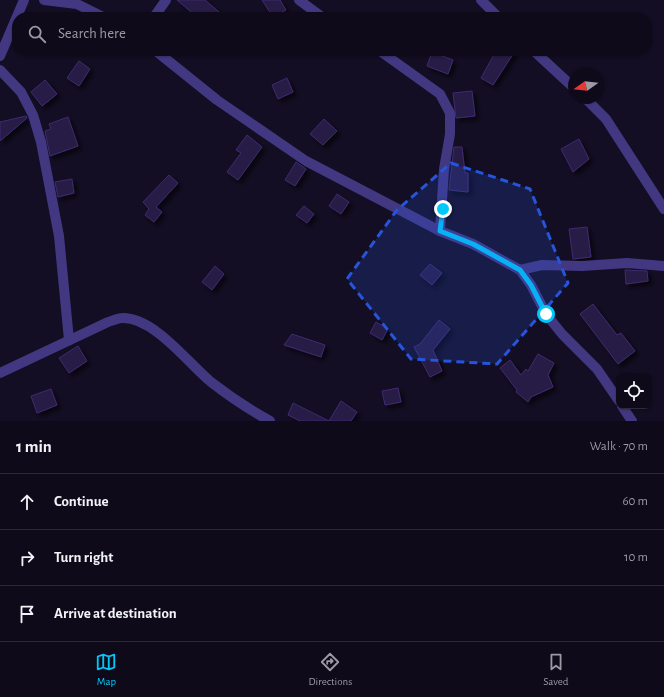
<!DOCTYPE html>
<meta charset="utf-8">
<style>
body{margin:0;font-family:"Alegreya Sans",sans-serif;background:#171323;color:#f1f3f6}
.controls{position:absolute;right:12px;bottom:12px;display:grid;overflow:hidden;border-radius:8px;box-shadow:0 1px 3px #0004}
.controls button{width:36px;height:36px;display:grid;place-items:center;padding:0;border:0;border-bottom:1px solid #2e2b39;background:#0e0a1a;color:#f1f3f6;font:20px sans-serif}
.compass{position:absolute;left:568px;top:68px;width:36px;height:36px;border-radius:50%;background:#0e0a1a;box-shadow:0 1px 3px #0004;rotate:255deg}
.stop{position:absolute;width:12px;height:12px;margin:-9px;border:3px solid #00c9fa;border-radius:50%;background:#fff}
.stop.end{background:#00c9fa;border-color:#fff;box-shadow:0 1px 4px #0008}
.list{margin:0;padding:0;list-style:none}
h2{display:flex;justify-content:space-between;align-items:center;height:52px;margin:0;padding:0 16px;font-size:17px}
h2 small{font-size:13px;font-weight:400;color:#9b9aa2}
.list li{display:grid;grid-template-columns:26px 1fr auto;gap:12px;align-items:center;box-sizing:border-box;height:56px;padding:0 16px;border-top:1px solid #2e2b39}
.list b{display:block;font-size:15px;white-space:nowrap}
.list em{font-size:13px;font-style:normal;color:#9b9aa2}
.icon{flex:none;width:22px;height:22px;fill:none;stroke:currentColor;stroke-width:2;stroke-linecap:round;stroke-linejoin:round}
.map{position:relative;flex:none;width:664px;height:421px;overflow:hidden}
.search{position:absolute;background:#0e0a1a;box-shadow:0 1px 3px #0004;left:12px;right:12px;top:12px;height:44px;display:flex;align-items:center;gap:10px;box-sizing:border-box;padding:0 14px;border-radius:16px;color:#9b9aa2;font-size:15px}
.sheet{height:220px;background:#0e0a1a}
nav{display:flex;justify-content:space-around;align-items:center;box-sizing:border-box;height:56px;border-top:1px solid #2e2b39;background:#0e0a1a;font-size:11px;color:#9b9aa2}
nav a{display:grid;justify-items:center;gap:2px}
nav .on{color:#00c9fa}
.map>svg:first-child{display:block}
</style>
<div class="map">
<svg width="664" height="421" viewBox="0 0 664 421">
<defs>
<filter id="shadow"><feDropShadow dx="3.5" dy="3.5" stdDeviation="2" flood-color="#0009"/></filter>
</defs>
<rect width="100%" height="100%" fill="#130e23"/>
<g fill="#261a44" stroke="#402b70" filter="url(#shadow)">
<polygon points="177,0 205,0 225,17 197,17"/>
<polygon points="262,0 280,0 286,10 273,17"/>
<polygon points="496,51 515,51 493,85 481,78"/>
<polygon points="432,52 453,60 448,74 427,66"/>
<polygon points="79,61 90,69 79,86 67,78"/>
<polygon points="287,78 293,92 278,99 272,85"/>
<polygon points="45,80 57,94 42,106 31,92"/>
<polygon points="472,91 475,116 456,118 453,93"/>
<polygon points="26,116 27,118 0,141 0,122"/>
<polygon points="68,117 78,146 50,156 45,131 51,129 49,124"/>
<polygon points="324,119 337,131 323,145 310,134"/>
<polygon points="247,135 262,147 238,180 227,172 241,153 236,150"/>
<polygon points="579,139 589,159 573,172 561,149"/>
<polygon points="454,147 462,147 465,173 468,173 468,192 449,190"/>
<polygon points="296,162 306,169 295,186 285,180"/>
<polygon points="169,175 178,183 156,207 162,212 154,222 145,215 149,209 143,202"/>
<polygon points="72,179 74,193 58,197 55,182"/>
<polygon points="337,194 349,202 341,214 329,206"/>
<polygon points="304,206 314,214 307,223 296,215"/>
<polygon points="587,227 591,257 573,259 569,229"/>
<polygon points="430,264 442,273 432,285 420,275"/>
<polygon points="215,266 224,274 212,290 202,282"/>
<polygon points="625,270 647,271 648,281 626,284"/>
<polygon points="593,304 617,335 621,333 635,351 618,364 580,314"/>
<polygon points="439,320 450,329 433,350 442,371 430,377 414,347 420,344"/>
<polygon points="376,322 388,329 382,340 370,333"/>
<polygon points="292,334 325,345 321,357 284,345"/>
<polygon points="78,346 87,361 69,373 59,358"/>
<polygon points="538,354 554,363 548,375 553,387 531,397 528,402 516,392 517,390 500,368 510,360 521,375 526,369 528,371"/>
<polygon points="398,388 401,402 385,405 382,391"/>
<polygon points="51,389 57,405 37,413 31,396"/>
<polygon points="341,401 357,412 351,421 300,421 288,415 293,403 329,421"/>
</g>
<g fill="none" stroke-linecap="round" stroke-linejoin="round">
<g stroke="#423882" stroke-width="10">
<polyline points="44,0 77,4 103,17"/>
<polyline points="299,0 322,17"/>
<polyline points="481,0 498,17"/>
<polyline points="154,17 166,0"/>
<polyline points="156,51 217,100 306,161 440,231 473,244 520,270 531,285 546,314 562,334 597,369 619,401"/>
<polyline points="380,51 440,94 450,113 450,134 444,169 440,231"/>
<polyline points="534,51 574,88"/>
<polyline points="0,56 24,0"/>
<polyline points="0,70 21,92 33,115 41,142 59,236 69,340"/>
<polyline points="585,98 606,119 664,209"/>
<polyline points="520,270 542,265 582,266 627,263 664,266"/>
<path d="M0 373 108 322C112 321 118 318 122 318 154 317 188 363 211 382 229 396 250 410 270 421"/>
<polyline points="622,406 632,421"/>
</g>
</g>
<g fill="none" stroke-linecap="round" stroke-linejoin="round">
<polyline stroke="#00c9fa" stroke-width="5" points="443,209 440,231 473,244 520,270 531,285 546,314"/>
</g>
<path fill="#2654da" fill-opacity="0.2" stroke="#2654da" stroke-width="3" stroke-dasharray="8 5" stroke-linejoin="round" d="M451 163 530 189 568 283 497 364 411 359 347 279 397 210Z"/>
</svg>
<div class="controls">
<button><svg class="icon" aria-label="locate" viewBox="0 0 24 24"><circle cx="12" cy="12" r="6"/><path d="M12 2v4M12 18v4M2 12h4M18 12h4"/></svg></button>
</div>
<svg class="compass" viewBox="-18 -18 36 36"><path d="M0-13l5 13h-10z" fill="#e53935"/><path d="M0 13l5-13h-10z" fill="#9b9aa2"/></svg>
<div class="stop" style="left:546px;top:314px"></div>
<div class="stop end" style="left:443px;top:209px"></div>
<div class="search"><svg class="icon" aria-label="search" viewBox="0 0 24 24"><circle cx="10" cy="10" r="6"/><path d="M15 15l6 6"/></svg>Search here</div>
</div>
<section class="sheet">
<h2>1 min<small>Walk · 70 m</small></h2>
<ul class="list">
<li><svg class="icon" aria-label="ahead" viewBox="0 0 24 24"><path d="M12 20V5M6 11l6-6 6 6"/></svg><div><b>Continue</b></div><em>60 m</em></li>
<li><svg class="icon" aria-label="right" viewBox="0 0 24 24"><path d="M7 20v-9h11M14 6l5 5-5 5"/></svg><div><b>Turn right</b></div><em>10 m</em></li>
<li><svg class="icon" aria-label="arrive" viewBox="0 0 24 24"><path d="M6 21V4h12l-3 4 3 4H6"/></svg><div><b>Arrive at destination</b></div></li>
</ul>
</section>
<nav>
<a class="on"><svg class="icon" aria-label="map" viewBox="0 0 24 24"><path d="M3 6l6-2 6 2 6-2v14l-6 2-6-2-6 2zM9 4v14M15 6v14"/></svg>Map</a>
<a><svg class="icon" aria-label="directions" viewBox="0 0 24 24"><path d="M12 3l9 9-9 9-9-9zM9 14v-3h6M13 9l2 2-2 2"/></svg>Directions</a>
<a><svg class="icon" aria-label="saved" viewBox="0 0 24 24"><path d="M7 4h10v16l-5-4-5 4z"/></svg>Saved</a>
</nav>
